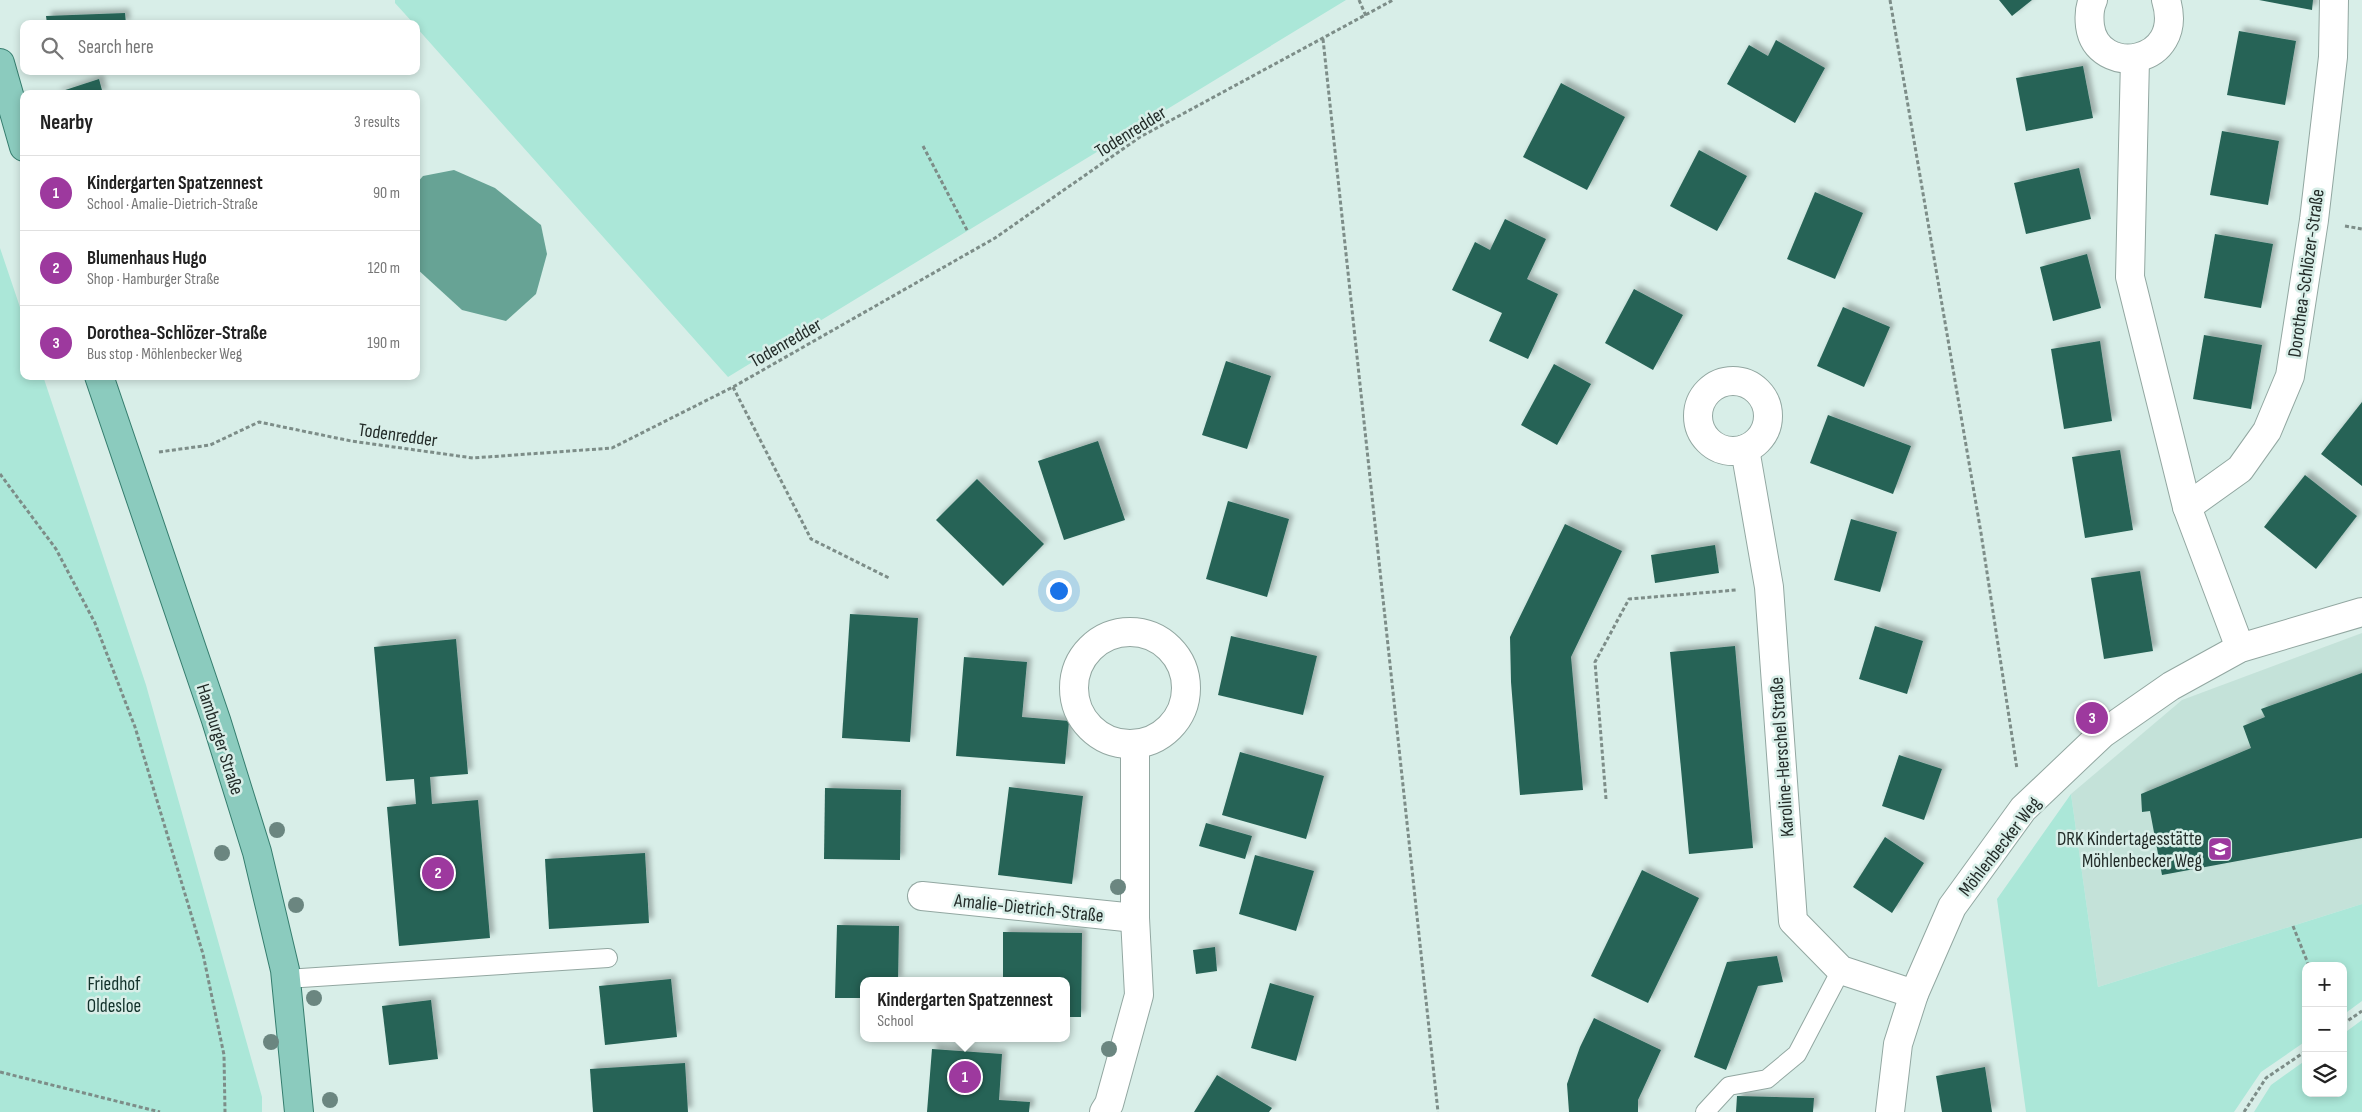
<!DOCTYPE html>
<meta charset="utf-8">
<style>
body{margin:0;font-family:"Sofia Sans Condensed",sans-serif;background:#f2f2f2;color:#222}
.controls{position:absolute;right:15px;bottom:15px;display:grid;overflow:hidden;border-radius:10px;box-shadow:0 2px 8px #0003}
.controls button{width:45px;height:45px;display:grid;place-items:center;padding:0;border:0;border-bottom:1px solid #e0e0e0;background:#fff;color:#222;font:25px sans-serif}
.you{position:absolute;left:1058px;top:590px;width:18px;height:18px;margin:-12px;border:4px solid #fff;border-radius:50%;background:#1a73e8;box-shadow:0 0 0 8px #1a73e833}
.badge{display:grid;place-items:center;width:32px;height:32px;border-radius:50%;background:#9d399e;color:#fff;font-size:16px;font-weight:700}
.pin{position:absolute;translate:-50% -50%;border:2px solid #fff;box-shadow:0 1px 5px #0006}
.popup{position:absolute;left:860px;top:977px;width:210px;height:65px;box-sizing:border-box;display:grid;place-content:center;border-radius:10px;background:#fff;filter:drop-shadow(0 1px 4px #0005);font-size:16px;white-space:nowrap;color:#767676}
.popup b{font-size:19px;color:#222}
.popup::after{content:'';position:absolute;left:50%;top:100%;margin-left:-10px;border:10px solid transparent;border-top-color:#fff}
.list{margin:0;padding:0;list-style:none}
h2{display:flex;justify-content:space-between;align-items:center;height:65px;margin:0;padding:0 20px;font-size:21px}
h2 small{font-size:16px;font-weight:400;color:#767676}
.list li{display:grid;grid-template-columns:32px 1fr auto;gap:15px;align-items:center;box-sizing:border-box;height:75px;padding:0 20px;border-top:1px solid #e0e0e0}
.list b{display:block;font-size:19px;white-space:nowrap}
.list p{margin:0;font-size:16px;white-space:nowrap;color:#767676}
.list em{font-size:16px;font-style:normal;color:#767676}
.icon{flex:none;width:28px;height:28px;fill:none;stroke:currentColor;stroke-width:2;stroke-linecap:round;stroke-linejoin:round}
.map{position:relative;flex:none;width:2362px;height:1112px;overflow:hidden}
.search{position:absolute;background:#fff;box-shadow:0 2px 8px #0003;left:20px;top:20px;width:400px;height:55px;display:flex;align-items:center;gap:12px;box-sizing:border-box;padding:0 18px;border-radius:10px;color:#767676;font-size:19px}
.panel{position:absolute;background:#fff;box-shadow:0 2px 8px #0003;left:20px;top:90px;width:400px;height:290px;border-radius:10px}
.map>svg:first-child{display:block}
</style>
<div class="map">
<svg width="2362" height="1112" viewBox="0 0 2362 1112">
<defs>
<filter id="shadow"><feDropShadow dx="4.5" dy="-4.5" stdDeviation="2.5" flood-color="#0004"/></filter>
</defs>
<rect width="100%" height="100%" fill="#d8eee8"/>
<polygon fill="#c4e2d9" points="2362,633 2362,904 2098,987 2071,794 2182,700"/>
<g fill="#abe7d8">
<polygon points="395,0 1346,0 728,377 416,27 416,24 414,24 395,3"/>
<polygon points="0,248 24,319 24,376 43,376 146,685 262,1097 262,1112 0,1112"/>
<polygon points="2071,794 2098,987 2362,904 2362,1001 2343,1015 2343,966 2306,966 2306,1041 2261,1072 2234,1112 2026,1112 1997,899"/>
<polygon points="2362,1020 2362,1112 2254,1112 2271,1085 2306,1060 2306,1093 2343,1093 2343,1034"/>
</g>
<polygon fill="#67a395" points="454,170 495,188 541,225 547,254 536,294 506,321 462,310 416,268 416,184 423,176"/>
<g fill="#266356" filter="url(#shadow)">
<polygon points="1999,0 2032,0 2012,16"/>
<polygon points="2259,0 2313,0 2312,10"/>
<polygon points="125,13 126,24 47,24 46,16"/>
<polygon points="2239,31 2296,41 2285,105 2227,95"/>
<polygon points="1776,40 1825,68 1795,123 1727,84 1749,45 1768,56"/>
<polygon points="2083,66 2093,118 2026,131 2016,78"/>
<polygon points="99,79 103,94 56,94 56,93"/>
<polygon points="1561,83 1625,117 1587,190 1523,157"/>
<polygon points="2222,131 2279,141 2268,205 2210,195"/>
<polygon points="1699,150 1747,176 1717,231 1670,206"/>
<polygon points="2079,168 2091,219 2026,234 2014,183"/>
<polygon points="1815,192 1863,213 1835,279 1787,259"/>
<polygon points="1505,219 1546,239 1527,279 1558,294 1528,359 1489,341 1502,313 1452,290 1475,242 1490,250"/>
<polygon points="2215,234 2273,244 2261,308 2204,298"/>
<polygon points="2087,254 2101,308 2053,321 2040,267"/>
<polygon points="1634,289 1683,315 1653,370 1605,343"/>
<polygon points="1843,307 1890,327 1864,387 1817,366"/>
<polygon points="2204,335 2262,345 2251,409 2193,399"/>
<polygon points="2100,341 2112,421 2064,429 2051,349"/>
<polygon points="1226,361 1271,376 1247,449 1202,435"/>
<polygon points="1554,364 1591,384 1557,445 1521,425"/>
<polygon points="2362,402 2362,486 2321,454"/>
<polygon points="1828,415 1911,446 1893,494 1810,463"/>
<polygon points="1098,441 1125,520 1064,540 1038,461"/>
<polygon points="2120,450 2133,530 2085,538 2072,457"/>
<polygon points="2305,475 2357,516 2316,569 2264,527"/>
<polygon points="977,479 1044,544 1003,586 936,520"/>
<polygon points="1228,501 1289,519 1267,597 1206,579"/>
<polygon points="1851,519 1897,532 1880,592 1834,580"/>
<polygon points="1565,524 1622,551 1571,657 1583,790 1520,795 1511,682 1510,637"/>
<polygon points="1715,545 1719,573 1655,583 1651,555"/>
<polygon points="2140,571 2153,651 2104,659 2091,578"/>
<polygon points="850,614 918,618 910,742 842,738"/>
<polygon points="1875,626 1923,641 1907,694 1859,679"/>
<polygon points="1231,636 1317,656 1303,715 1218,695"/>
<polygon points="456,639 468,774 430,777 432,804 478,800 490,938 399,946 387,807 416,804 414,779 386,781 374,647"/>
<polygon points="1735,646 1753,848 1689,854 1670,652"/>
<polygon points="964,657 1027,662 1022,717 1069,721 1065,764 956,756"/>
<polygon points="2362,673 2362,838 2162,875 2150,811 2142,812 2141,794 2251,748 2243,726 2265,717 2261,709"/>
<polygon points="1240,752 1324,776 1306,839 1222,815"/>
<polygon points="1899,755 1942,769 1924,820 1882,806"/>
<polygon points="1009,787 1083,796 1072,884 998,875"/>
<polygon points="825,788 901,790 900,860 824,859"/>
<polygon points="1206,823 1252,836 1245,859 1199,846"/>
<polygon points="1885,837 1924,863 1892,913 1853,887"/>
<polygon points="645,853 649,923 549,929 545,859"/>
<polygon points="1255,855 1314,871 1296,931 1239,914"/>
<polygon points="1642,870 1699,898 1648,1003 1591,976"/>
<polygon points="837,925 899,926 898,981 864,981 864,998 835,998"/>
<polygon points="1003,932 1082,933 1081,1017 1066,1017 1066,981 1003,981"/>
<polygon points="1215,947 1217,971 1196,974 1193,950"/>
<polygon points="1777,956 1783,982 1758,986 1726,1070 1694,1057 1727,962"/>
<polygon points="671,979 677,1037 605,1045 599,986"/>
<polygon points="1270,983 1314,996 1296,1061 1251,1048"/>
<polygon points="431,1000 438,1059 389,1065 382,1006"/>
<polygon points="1594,1018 1661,1050 1638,1100 1638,1112 1569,1112 1567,1084 1580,1047"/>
<polygon points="932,1049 1002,1054 999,1100 1030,1102 1029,1112 927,1112"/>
<polygon points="685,1063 688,1112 593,1112 590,1069"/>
<polygon points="1985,1067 1992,1112 1942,1112 1936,1076"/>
<polygon points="1217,1075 1272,1108 1269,1112 1194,1112"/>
<polygon points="1737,1096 1814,1098 1813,1112 1736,1112"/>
</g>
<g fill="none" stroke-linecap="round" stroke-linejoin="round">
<defs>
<g id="service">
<polyline points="286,979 608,958"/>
<polyline points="1705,1112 1729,1086 1767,1079 1797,1054 1841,970"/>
</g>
<g id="minor">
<path d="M2093 0C2089 8 2089 17 2090 26 2097 78 2186 66 2166 0"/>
<polyline points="2135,59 2130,277 2187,507 2240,648"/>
<circle cx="1733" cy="416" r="35"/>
<polyline points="1745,449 1769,587 1793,921 1841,970 1914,994"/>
<polyline points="2187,507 2240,469 2267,431 2290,376 2314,220 2333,57 2334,0"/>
<circle cx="1130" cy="688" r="56"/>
<polyline points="922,896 1135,918"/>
<polyline points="1104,1112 1109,1104 1139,995 1135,918 1135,744"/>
<polyline points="1890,1112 1898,1044 1914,994 1952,907 2023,809 2102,734 2171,686 2240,648 2362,612"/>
</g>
<g id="primary">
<polyline points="0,63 24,147"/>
<polyline points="99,376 216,720 257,852 285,970 299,1112"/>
</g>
</defs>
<use href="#service" stroke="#92a7a1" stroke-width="20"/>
<use href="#minor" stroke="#92a7a1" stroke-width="30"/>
<use href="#primary" stroke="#357d6e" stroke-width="30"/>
<g stroke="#7d8d88" stroke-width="3" stroke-dasharray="4 2.5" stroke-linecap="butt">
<polyline points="1359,0 1366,16"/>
<polyline points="1890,0 1981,533 2017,769"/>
<polyline points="1323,39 1438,1112"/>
<polyline points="923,146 968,232"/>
<polyline points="2345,226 2362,229"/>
<polyline points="733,387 811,539 889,578"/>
<polyline points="159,452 210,445 259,422 351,441 473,458 612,448 733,387 995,238 1140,137 1393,0"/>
<polyline points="0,474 56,549 95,623 135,727 203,954 224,1055 225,1112"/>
<polyline points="1606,799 1595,662 1629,599 1736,590"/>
<polyline points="2293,926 2309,966"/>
<polyline points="2343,1024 2362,1011"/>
<polyline points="0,1072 160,1112"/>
<polyline points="2244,1112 2266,1078 2306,1051"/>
</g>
<use href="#service" stroke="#fff" stroke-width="18"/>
<use href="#minor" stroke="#fff" stroke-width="28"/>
<use href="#primary" stroke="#8bcbbe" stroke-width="28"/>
</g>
<g fill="#6b8680">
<circle cx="277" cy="830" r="8"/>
<circle cx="222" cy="853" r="8"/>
<circle cx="1118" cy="887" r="8"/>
<circle cx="296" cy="905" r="8"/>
<circle cx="314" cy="998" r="8"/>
<circle cx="271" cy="1042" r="8"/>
<circle cx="1109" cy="1049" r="8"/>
<circle cx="330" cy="1100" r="8"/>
</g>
<defs>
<symbol id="school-square" viewBox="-11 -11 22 22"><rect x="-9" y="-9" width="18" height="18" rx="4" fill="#9d399e" stroke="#d8eee8"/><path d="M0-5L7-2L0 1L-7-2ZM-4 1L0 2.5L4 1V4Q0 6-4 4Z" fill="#fff"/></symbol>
</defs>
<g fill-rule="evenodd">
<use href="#school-square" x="2206" y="835" width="28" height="28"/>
</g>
<g text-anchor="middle" stroke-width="5" stroke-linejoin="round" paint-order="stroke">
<g font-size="19" fill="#232c29" stroke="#d8eee8">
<text transform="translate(1130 131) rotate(-32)" y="7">Todenredder</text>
<text transform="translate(2305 273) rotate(-82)" y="7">Dorothea-Schlözer-Straße</text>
<text transform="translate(785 342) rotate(-30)" y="7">Todenredder</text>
<text transform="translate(398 434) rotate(8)" y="7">Todenredder</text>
<text transform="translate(221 739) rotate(72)" y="7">Hamburger Straße</text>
<text transform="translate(1781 757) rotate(-94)" y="7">Karoline-Herschel Straße</text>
<text transform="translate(1999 846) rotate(-52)" y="7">Möhlenbecker Weg</text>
<text transform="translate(1029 907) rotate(6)" y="7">Amalie-Dietrich-Straße</text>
</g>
<g font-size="19" fill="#232c29" stroke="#d8eee8" text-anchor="end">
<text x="2202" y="845">DRK Kindertagesstätte<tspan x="2202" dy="22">Möhlenbecker Weg</tspan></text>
</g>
<g font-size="19" fill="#12312a" stroke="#d8eee8">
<text x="114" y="990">Friedhof<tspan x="114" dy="22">Oldesloe</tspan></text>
</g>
</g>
</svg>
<div class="controls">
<button>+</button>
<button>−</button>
<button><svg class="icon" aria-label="layers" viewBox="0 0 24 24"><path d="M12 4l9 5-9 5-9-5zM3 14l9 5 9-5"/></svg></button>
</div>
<div class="you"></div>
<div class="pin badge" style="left:965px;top:1077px">1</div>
<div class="popup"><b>Kindergarten Spatzennest</b>School</div>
<div class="pin badge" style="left:438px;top:873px">2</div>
<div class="pin badge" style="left:2092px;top:718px">3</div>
<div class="search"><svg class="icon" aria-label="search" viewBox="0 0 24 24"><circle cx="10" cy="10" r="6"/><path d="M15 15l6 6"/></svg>Search here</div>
<section class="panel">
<h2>Nearby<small>3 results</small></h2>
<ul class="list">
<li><span class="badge">1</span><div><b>Kindergarten Spatzennest</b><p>School · Amalie-Dietrich-Straße</p></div><em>90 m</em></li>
<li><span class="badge">2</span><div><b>Blumenhaus Hugo</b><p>Shop · Hamburger Straße</p></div><em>120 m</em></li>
<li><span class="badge">3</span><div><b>Dorothea-Schlözer-Straße</b><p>Bus stop · Möhlenbecker Weg</p></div><em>190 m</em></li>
</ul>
</section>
</div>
